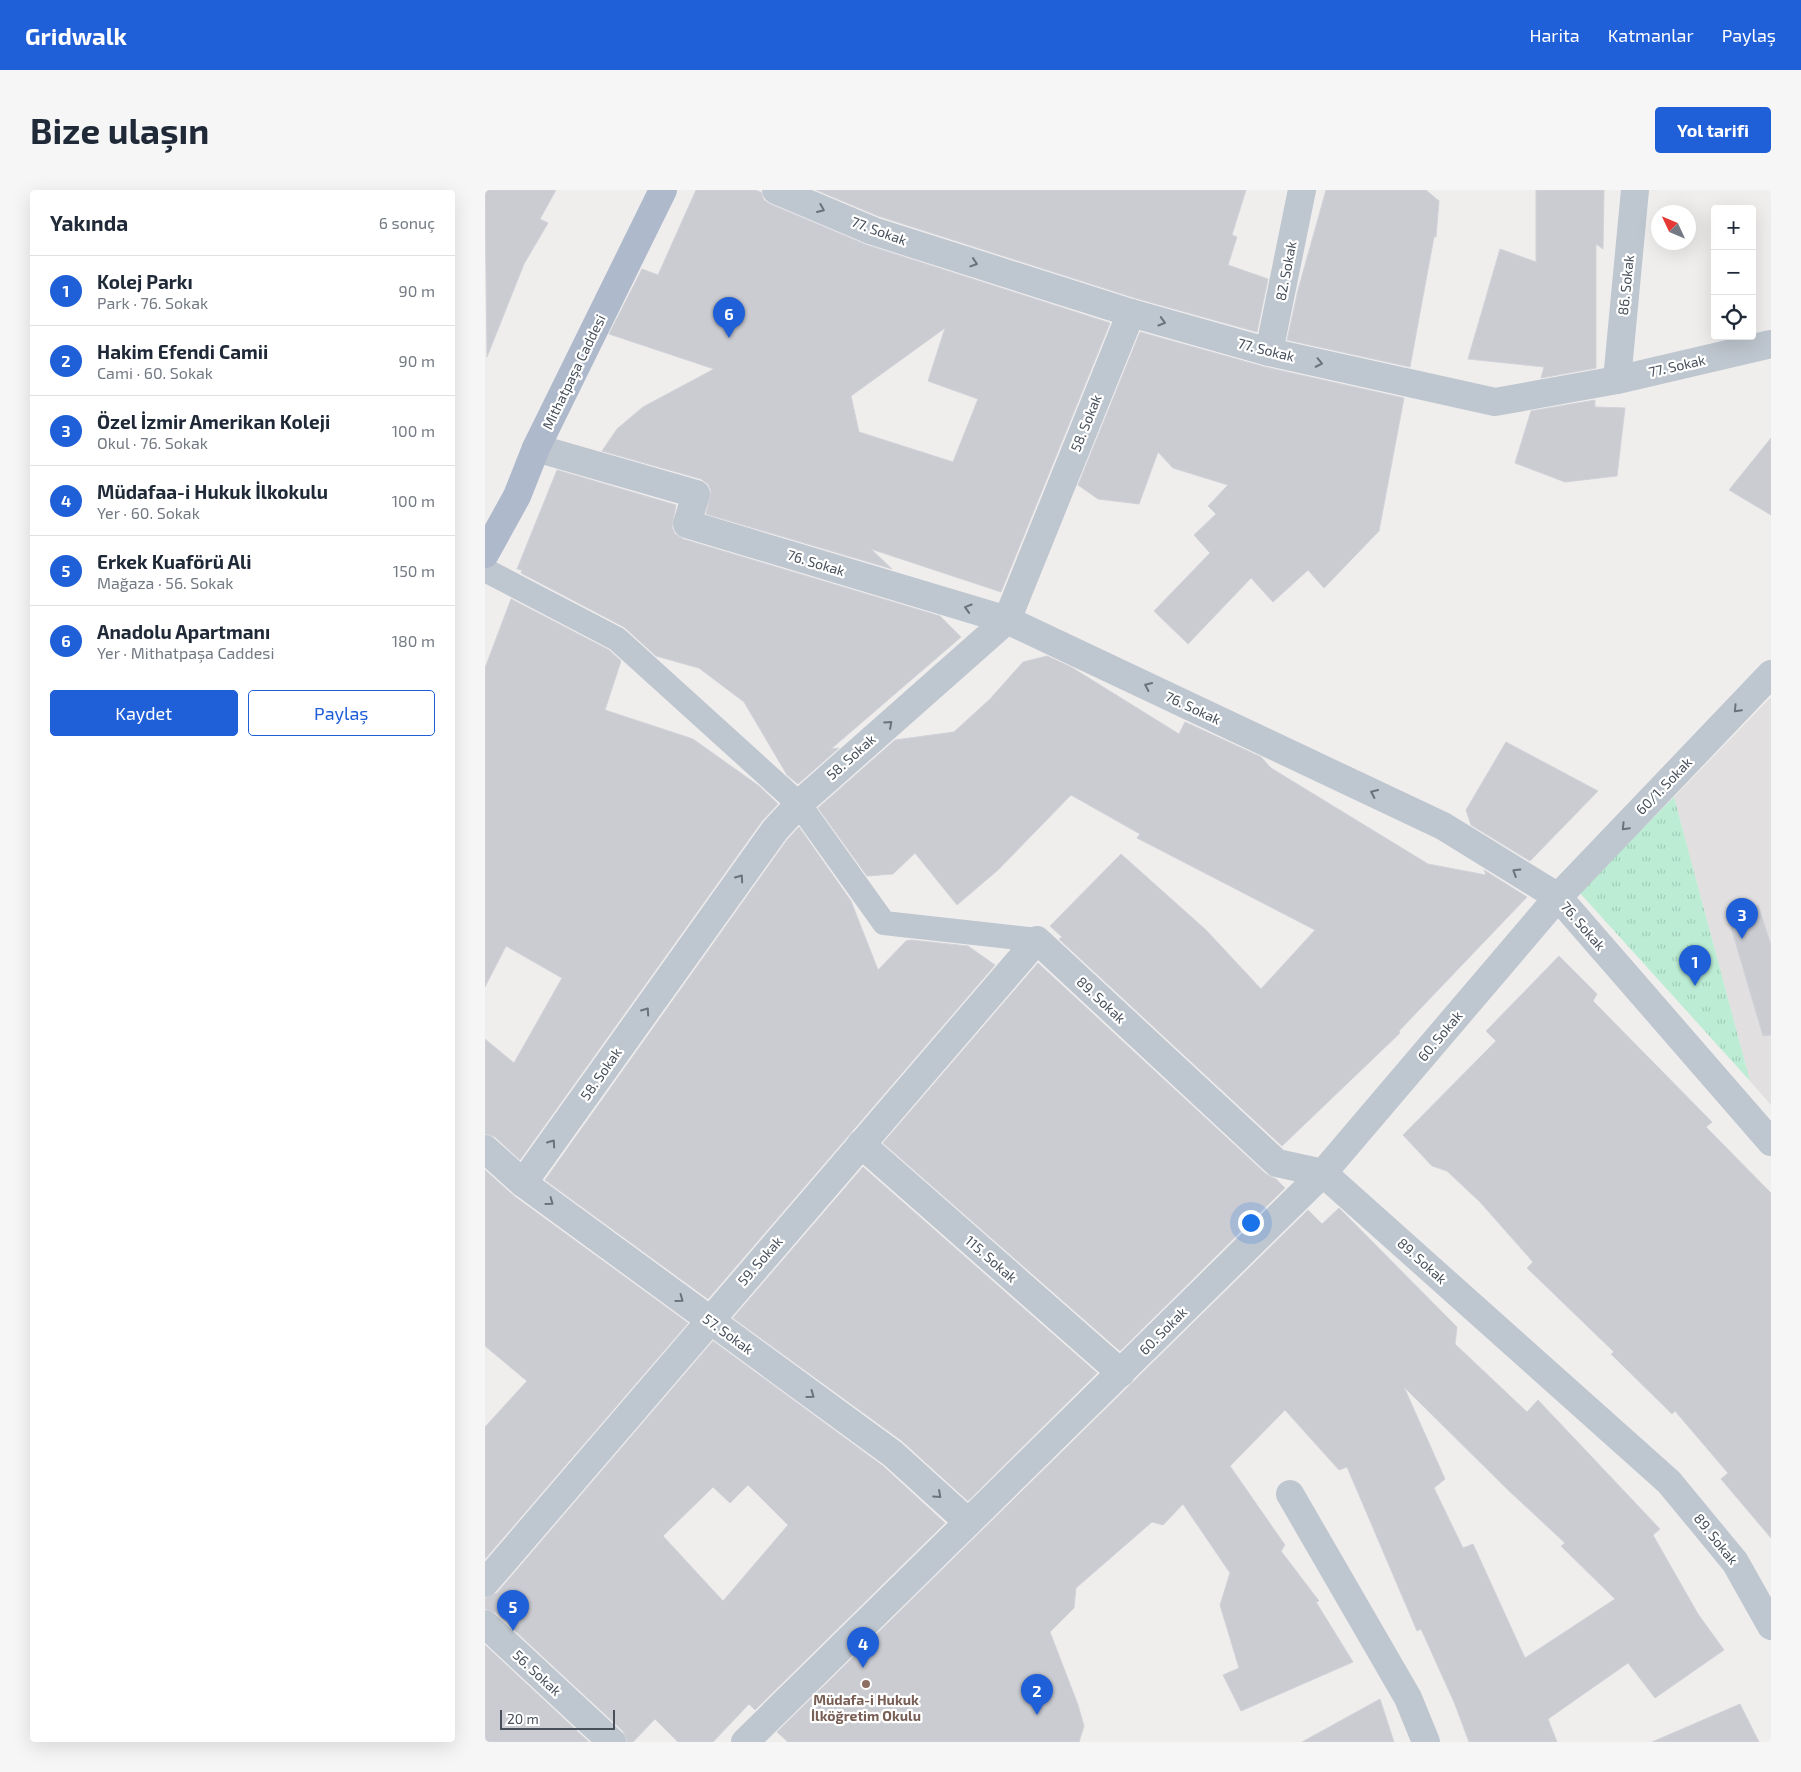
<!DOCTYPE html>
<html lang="tr">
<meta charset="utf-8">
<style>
body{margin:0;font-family:"Exo 2",sans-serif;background:#f6f6f7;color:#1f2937}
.controls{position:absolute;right:15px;top:15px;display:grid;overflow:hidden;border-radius:5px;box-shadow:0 5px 20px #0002}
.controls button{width:45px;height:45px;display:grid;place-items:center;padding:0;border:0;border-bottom:1px solid #e0e1e3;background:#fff;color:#1f2937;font:25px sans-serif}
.compass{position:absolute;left:1166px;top:15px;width:45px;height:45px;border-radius:50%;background:#fff;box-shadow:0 5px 20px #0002;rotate:314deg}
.scale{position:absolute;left:15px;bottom:12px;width:115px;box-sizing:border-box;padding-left:5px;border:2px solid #464f5a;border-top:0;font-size:14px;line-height:18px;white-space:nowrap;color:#464f5a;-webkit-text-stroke:4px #fff;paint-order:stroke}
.you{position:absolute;left:765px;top:1032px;width:18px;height:18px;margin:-12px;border:4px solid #fff;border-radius:50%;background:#1a73e8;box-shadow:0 0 0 8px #1a73e833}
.badge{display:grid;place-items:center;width:32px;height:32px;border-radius:50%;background:#1f5fd8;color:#fff;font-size:16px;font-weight:700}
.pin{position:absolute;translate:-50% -41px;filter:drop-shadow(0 1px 2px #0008)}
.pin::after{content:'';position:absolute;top:26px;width:18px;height:15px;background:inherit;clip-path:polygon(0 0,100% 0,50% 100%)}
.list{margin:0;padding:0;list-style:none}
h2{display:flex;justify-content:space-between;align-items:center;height:65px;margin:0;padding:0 20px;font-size:21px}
h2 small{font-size:16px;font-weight:400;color:#747a83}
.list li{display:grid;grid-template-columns:32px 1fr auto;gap:15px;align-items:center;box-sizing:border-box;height:70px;padding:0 20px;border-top:1px solid #e0e1e3}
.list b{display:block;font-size:19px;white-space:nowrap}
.list p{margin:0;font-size:16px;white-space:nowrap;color:#747a83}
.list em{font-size:16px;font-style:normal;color:#747a83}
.actions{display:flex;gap:10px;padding:15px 20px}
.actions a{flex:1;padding:11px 0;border:1px solid #1f5fd8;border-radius:5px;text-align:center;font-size:18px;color:#1f5fd8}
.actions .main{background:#1f5fd8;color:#fff}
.icon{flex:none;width:28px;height:28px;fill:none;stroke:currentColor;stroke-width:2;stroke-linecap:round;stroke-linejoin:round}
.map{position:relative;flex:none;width:1286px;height:1552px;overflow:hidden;border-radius:5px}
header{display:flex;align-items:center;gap:30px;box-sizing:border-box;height:70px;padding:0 25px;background:#1f5fd8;color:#fff}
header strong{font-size:24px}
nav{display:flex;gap:28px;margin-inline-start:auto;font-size:18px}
.intro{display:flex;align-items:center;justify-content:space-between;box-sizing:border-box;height:120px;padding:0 30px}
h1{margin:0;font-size:35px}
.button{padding:12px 22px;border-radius:5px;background:#1f5fd8;color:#fff;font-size:18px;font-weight:700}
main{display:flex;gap:30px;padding:0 30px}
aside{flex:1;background:#fff;border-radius:5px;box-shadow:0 5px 20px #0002}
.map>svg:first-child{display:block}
</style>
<header>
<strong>Gridwalk</strong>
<nav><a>Harita</a><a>Katmanlar</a><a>Paylaş</a></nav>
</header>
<div class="intro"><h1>Bize ulaşın</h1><a class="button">Yol tarifi</a></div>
<main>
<aside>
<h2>Yakında<small>6 sonuç</small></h2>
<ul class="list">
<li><span class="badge">1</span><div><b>Kolej Parkı</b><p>Park · 76. Sokak</p></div><em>90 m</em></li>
<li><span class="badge">2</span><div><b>Hakim Efendi Camii</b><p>Cami · 60. Sokak</p></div><em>90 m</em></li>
<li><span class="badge">3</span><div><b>Özel İzmir Amerikan Koleji</b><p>Okul · 76. Sokak</p></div><em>100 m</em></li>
<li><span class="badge">4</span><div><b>Müdafaa-i Hukuk İlkokulu</b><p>Yer · 60. Sokak</p></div><em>100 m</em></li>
<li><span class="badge">5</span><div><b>Erkek Kuaförü Ali</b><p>Mağaza · 56. Sokak</p></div><em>150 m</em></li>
<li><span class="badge">6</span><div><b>Anadolu Apartmanı</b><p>Yer · Mithatpaşa Caddesi</p></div><em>180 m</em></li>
</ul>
<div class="actions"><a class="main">Kaydet</a><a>Paylaş</a></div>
</aside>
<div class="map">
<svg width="1286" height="1552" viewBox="0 0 1286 1552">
<defs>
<pattern id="park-tufts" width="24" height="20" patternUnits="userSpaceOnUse" patternTransform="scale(1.25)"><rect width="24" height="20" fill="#bcedd4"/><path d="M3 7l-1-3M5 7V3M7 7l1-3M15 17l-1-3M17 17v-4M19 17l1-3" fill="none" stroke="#a3cdb8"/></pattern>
</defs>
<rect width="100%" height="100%" fill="#f0eded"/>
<polygon fill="#e1dfdf" points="1286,507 1286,915 1265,891 1189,607"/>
<polygon fill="url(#park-tufts)" points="1189,607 1265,891 1094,702"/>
<g fill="#caccd2" stroke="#d1d3d9" fill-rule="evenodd">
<polygon points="0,0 71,0 55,29 63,33 39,74 2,167"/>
<path d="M211 0H270L276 2 279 10 285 14 382 55 625 133 516 402 386 359 407 379 221 324 226 301 223 294 216 289 117 261 132 239 158 217 229 179 124 144 157 79 173 85ZM460 138 443 191 493 209 468 272 374 242 366 206Z"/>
<polygon points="331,0 761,0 747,45 752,47 743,75 783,89 772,142 650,108 393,26"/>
<polygon points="841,0 941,0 954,11 951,47 949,47 925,177 802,150 813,100"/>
<polygon points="1051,0 1119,0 1118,59 1111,54 1111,178 1056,188 1059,177 983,169 1015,59 1051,72"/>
<polygon points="655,142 780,177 919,208 894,341 839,398 823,380 788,412 766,388 703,454 669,421 725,363 709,345 731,324 723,316 743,295 688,278 673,262 654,314 613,309 593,295"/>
<polygon points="1110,210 1110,217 1140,218 1132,286 1080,292 1030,273 1046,221"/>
<polygon points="1286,248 1286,325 1244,300"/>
<polygon points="72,280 191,315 187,337 190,344 198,349 455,426 476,447 346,559 354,558 313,594 302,585 259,512 214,478 171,466 139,437 36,383 37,380 32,379"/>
<polygon points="26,409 124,460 136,471 120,520 208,549 274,596 293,614 277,631 35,970 10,947 0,944 0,849 29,873 77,788 21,756 0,797 0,478"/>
<polygon points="562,466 586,477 694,544 700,532 776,567 786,578 943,674 1001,685 999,680 1042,707 914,841 915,843 797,956 574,749 577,747 565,736 636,664 721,740 776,799 830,740 652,648 655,644 586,605 513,680 472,715 430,663 408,684 382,686 333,618 410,550 469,542 505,509 538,472"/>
<polygon points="1021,552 1113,601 1045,671 986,635 981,620"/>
<polygon points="314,637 366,711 393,780 421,751 426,750 483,756 510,775 223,1109 60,990 302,650"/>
<polygon points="1273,715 1286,755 1286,845 1278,846 1242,724"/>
<polygon points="1074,766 1112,804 1108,811 1227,932 1221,937 1286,1003 1286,1348 1236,1289 1243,1283 1190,1221 1187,1224 1126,1164 1129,1162 1042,1078 1048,1072 995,1012 962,981 947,976 918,945 1011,851 1001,841"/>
<polygon points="553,773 781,984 791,989 800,998 635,1161 398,953"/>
<polygon points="378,977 612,1183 483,1311 417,1251 248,1128"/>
<polygon points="0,980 29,1006 203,1133 0,1369 0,1237 42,1191 0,1156"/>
<path d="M854 1018 972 1137 970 1154 1042 1222 1053 1210 1175 1339 1168 1345 1213 1424 1239 1460 1170 1508 1143 1473 1063 1529 1072 1552H984L969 1512 936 1439 932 1441 862 1277 854 1280 800 1220 745 1276 800 1355 796 1361 834 1411 831 1412 868 1472 756 1521 738 1485 754 1478 735 1415 745 1383 698 1314 678 1335 667 1332 591 1398 589 1418 565 1442 593 1515 599 1536 594 1552H303L292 1542 823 1020 837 1034ZM919 1197 1022 1299 1080 1353 1076 1356 1130 1409 1040 1468 988 1354 978 1358 949 1298 960 1289Z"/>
<path d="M228 1151 398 1276 460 1333 270 1520 264 1514 228 1552H193L170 1529 148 1552H142L138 1541 11 1423 0 1419V1408L12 1403ZM263 1295 303 1335 238 1411 178 1346 228 1297 245 1313Z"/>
<polygon points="0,1455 104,1552 0,1552"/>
<polygon points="895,1509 909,1552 817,1552"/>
<polygon points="1255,1514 1274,1552 1167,1552"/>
</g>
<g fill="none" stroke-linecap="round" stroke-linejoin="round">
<polyline stroke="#bec6cf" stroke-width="24" points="0,380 132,449 314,614 399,733 552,750"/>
<g stroke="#bec6cf" stroke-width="28">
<polyline points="291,0 388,41 646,123 784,162 1010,212 1132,190 1286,154"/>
<polyline points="784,162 817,0"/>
<polyline points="1132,190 1150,0"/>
<polyline points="51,258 211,304 202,334 522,430 958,636 1073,707 1286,952"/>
<polyline points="376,954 636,1183"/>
<polyline points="0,959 38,993 408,1264 483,1332"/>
<polyline points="38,993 290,640 314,614 522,430 646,123"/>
<polyline points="805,1304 923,1508 941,1552"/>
<polyline points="0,1393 552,750 792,973 838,983 1184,1292 1250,1372 1286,1436"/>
<polyline points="260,1552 838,983 1073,707 1286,484"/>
</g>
<polyline stroke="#bec6cf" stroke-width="28" points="0,1434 127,1552"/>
<polyline stroke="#aebacb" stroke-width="28" points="0,364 32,306 51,258 178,0"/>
</g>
<defs><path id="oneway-chevron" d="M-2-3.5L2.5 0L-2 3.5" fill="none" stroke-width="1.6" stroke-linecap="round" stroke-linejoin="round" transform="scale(1.25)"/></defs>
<g stroke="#6a737d">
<use href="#oneway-chevron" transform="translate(336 19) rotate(23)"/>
<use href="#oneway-chevron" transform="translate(489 73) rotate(18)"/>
<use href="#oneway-chevron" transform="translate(677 132) rotate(16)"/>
<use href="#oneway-chevron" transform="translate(834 173) rotate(12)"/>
<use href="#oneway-chevron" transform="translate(483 418) rotate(-163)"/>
<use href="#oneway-chevron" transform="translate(663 496) rotate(-155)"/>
<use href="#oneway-chevron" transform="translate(1252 519) rotate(134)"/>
<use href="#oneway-chevron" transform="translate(404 534) rotate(-42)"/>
<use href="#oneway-chevron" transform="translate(889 603) rotate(-155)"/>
<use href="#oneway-chevron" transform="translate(1140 637) rotate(134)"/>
<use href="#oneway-chevron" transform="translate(1031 682) rotate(-148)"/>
<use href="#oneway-chevron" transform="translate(255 688) rotate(-55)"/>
<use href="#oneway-chevron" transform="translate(161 821) rotate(-55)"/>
<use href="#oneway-chevron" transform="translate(67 953) rotate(-55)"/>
<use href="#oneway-chevron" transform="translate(65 1012) rotate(36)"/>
<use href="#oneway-chevron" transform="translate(195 1109) rotate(36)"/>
<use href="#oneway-chevron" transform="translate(326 1205) rotate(36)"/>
<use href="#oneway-chevron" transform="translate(453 1305) rotate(42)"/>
</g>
<circle fill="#8d6e63" stroke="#fff" stroke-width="2" cx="381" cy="1494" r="5"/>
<g text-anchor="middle" stroke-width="4.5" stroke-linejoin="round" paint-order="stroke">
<g font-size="14" fill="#464f5a" stroke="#fff">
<text transform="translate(394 41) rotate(20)" y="5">77. Sokak</text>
<text transform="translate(801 81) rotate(-79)" y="5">82. Sokak</text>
<text transform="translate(1141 95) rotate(-84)" y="5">86. Sokak</text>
<text transform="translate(781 160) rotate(14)" y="5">77. Sokak</text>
<text transform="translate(1192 176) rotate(-13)" y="5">77. Sokak</text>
<text transform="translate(89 182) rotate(-64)" y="5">Mithatpaşa Caddesi</text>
<text transform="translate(601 233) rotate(-68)" y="5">58. Sokak</text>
<text transform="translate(331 373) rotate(17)" y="5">76. Sokak</text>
<text transform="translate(708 518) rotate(25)" y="5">76. Sokak</text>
<text transform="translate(366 567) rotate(-42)" y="5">58. Sokak</text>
<text transform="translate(1179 596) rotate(-46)" y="5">60/1. Sokak</text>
<text transform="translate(1098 736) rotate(49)" y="5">76. Sokak</text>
<text transform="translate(616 810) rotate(43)" y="5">89. Sokak</text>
<text transform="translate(955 846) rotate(-50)" y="5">60. Sokak</text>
<text transform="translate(116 884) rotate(-55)" y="5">58. Sokak</text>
<text transform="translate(506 1069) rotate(41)" y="5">115. Sokak</text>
<text transform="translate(275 1071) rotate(-49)" y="5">59. Sokak</text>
<text transform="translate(937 1071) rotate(42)" y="5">89. Sokak</text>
<text transform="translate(678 1141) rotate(-45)" y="5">60. Sokak</text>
<text transform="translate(243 1144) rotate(36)" y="5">57. Sokak</text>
<text transform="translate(1231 1349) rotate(51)" y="5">89. Sokak</text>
<text transform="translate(52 1483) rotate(43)" y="5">56. Sokak</text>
</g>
<g font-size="14" font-weight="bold" fill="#785e54" stroke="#fff">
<text x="381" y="1515">Müdafa-i Hukuk<tspan x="381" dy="16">İlköğretim Okulu</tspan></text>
</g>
</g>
</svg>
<div class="controls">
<button>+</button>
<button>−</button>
<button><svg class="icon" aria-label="locate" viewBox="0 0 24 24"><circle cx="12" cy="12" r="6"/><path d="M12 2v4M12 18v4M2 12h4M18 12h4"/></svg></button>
</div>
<svg class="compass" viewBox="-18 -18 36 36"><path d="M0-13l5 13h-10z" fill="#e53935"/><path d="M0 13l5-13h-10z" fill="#747a83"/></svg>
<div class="scale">20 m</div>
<div class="you"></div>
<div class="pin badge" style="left:1210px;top:796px">1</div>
<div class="pin badge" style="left:552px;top:1525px">2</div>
<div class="pin badge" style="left:1257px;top:749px">3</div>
<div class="pin badge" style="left:378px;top:1478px">4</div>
<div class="pin badge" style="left:28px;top:1441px">5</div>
<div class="pin badge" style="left:244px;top:148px">6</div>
</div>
</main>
